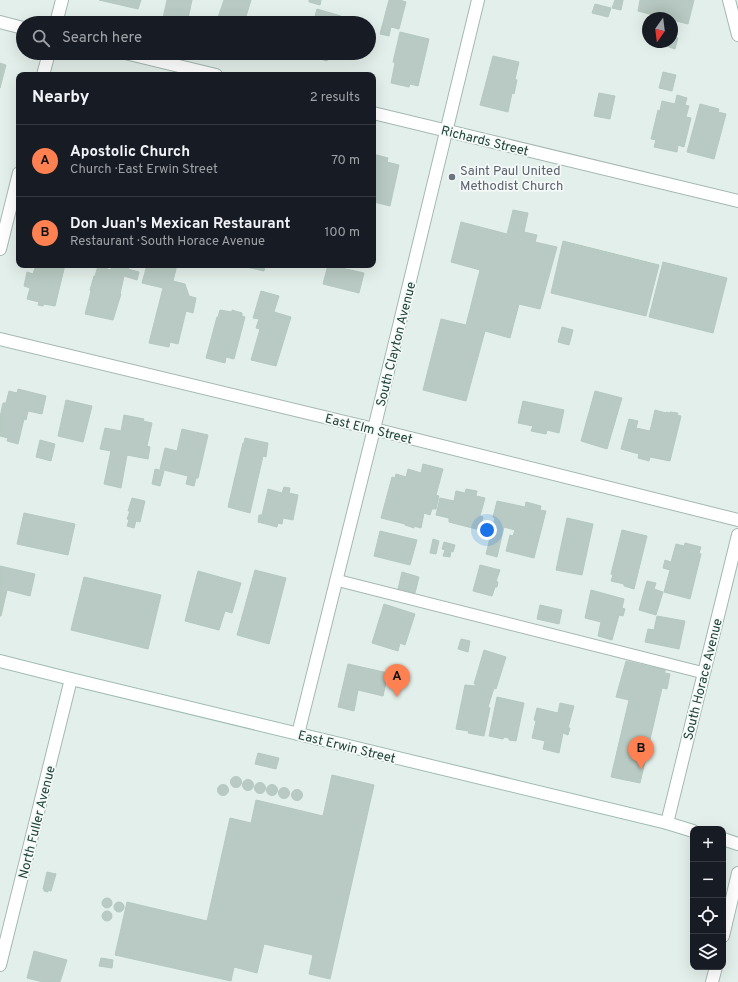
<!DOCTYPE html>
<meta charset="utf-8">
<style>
body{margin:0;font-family:Overpass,sans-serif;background:#20242c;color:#f1f3f6}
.controls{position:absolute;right:12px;bottom:12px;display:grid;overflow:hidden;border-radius:8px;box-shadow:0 4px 16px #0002}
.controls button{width:36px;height:36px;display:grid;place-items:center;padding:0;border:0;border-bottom:1px solid #363941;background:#171b24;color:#f1f3f6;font:20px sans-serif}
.compass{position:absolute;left:642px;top:12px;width:36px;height:36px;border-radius:50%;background:#171b24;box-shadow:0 4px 16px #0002;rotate:194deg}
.you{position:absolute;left:487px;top:530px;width:14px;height:14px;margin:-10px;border:3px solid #fff;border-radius:50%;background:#1a73e8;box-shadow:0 0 0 6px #1a73e833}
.badge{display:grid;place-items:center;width:26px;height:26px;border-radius:50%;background:#ff8051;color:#111;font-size:13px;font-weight:700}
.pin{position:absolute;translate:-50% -33px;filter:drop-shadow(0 1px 2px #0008)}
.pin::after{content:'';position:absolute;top:21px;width:14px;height:12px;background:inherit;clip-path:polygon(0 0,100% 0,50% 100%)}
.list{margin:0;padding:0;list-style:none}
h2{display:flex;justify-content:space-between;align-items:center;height:52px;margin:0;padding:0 16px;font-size:17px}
h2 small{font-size:13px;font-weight:400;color:#9ea1a6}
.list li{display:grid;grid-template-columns:26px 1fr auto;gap:12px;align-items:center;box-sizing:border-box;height:72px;padding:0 16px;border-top:1px solid #363941}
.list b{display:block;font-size:15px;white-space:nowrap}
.list p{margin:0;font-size:13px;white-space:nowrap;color:#9ea1a6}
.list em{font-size:13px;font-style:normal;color:#9ea1a6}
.icon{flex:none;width:22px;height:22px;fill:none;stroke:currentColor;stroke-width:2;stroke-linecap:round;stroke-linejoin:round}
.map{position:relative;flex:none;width:738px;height:982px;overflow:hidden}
.search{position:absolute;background:#171b24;box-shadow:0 4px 16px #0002;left:16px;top:16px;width:360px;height:44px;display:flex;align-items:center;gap:10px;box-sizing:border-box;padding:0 14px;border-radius:22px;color:#9ea1a6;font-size:15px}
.panel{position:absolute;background:#171b24;box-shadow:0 4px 16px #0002;left:16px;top:72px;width:360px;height:196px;border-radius:8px}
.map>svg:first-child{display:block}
</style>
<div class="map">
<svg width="738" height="982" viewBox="0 0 738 982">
<rect width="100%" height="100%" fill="#e3efea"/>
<g fill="#b8cac3" stroke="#b5c9c1">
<polygon points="99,0 141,0 138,9"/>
<polygon points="167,0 192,0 187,23 163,18"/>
<polygon points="224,0 251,0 244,23 216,23"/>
<polygon points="309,0 321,0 320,5 309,2"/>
<polygon points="389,0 400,0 406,2 399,29 391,27 389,36 380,34"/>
<polygon points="615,0 623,0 621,10 612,8"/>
<polygon points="640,0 694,0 688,24 672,20 672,18 664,18 638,11"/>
<polygon points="595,4 611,8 608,17 592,13"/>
<polygon points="317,9 341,16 339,23 313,23"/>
<polygon points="400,32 429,39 418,86 410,84 409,87 391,83 395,63 393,62"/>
<polygon points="672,37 678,38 675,49 666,46 667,42 672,42"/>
<polygon points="653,42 665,42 664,46 653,44"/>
<polygon points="304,53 330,53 327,61 303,54"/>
<polygon points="493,56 519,62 515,79 517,80 514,94 512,93 508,112 480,105"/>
<polygon points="0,63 6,65 0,88"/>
<polygon points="663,72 676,75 672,91 659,88"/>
<polygon points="599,93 615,96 610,119 594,116"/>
<polygon points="677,95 687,98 685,105 689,106 686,117 691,118 684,147 678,145 677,152 654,147 656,140 651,139 658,110 660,111 662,101 675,104"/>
<polygon points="700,104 719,109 718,112 726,114 714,159 687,152"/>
<polygon points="373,154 388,158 387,162 399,165 390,206 374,202 375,197 373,197"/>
<polygon points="513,210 528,213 524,232 537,235 535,242 557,247 540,309 519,304 510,338 485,331 466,401 423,390 441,319 466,325 480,270 451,262 461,222 507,234"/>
<polygon points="563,241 659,265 646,316 551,293"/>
<polygon points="663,262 727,278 713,333 649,317"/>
<polygon points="36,265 65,265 55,306 44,304 43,306 38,305 39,302 27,299 30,288 24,286 27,272 33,274"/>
<polygon points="112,265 122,265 129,267 128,269 139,272 137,280 124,276 120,294 121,294 113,320 85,314 91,291 90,290 94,276 95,276 98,266 111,270"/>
<polygon points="147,265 177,265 173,281 185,284 189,296 196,298 193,313 186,311 178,344 170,342 169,347 149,343 163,288 142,283"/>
<polygon points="242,265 265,265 264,271 242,266"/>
<polygon points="328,265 364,273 359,293 323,284"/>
<polygon points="261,291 279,296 274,312 291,317 276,366 251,360 260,329 256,328 259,319 253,318"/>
<polygon points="220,310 232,312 232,310 242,313 242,316 245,317 234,359 226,357 225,363 206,358 217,317 218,317"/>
<polygon points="562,327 573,330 569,345 558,342"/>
<polygon points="18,389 46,396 42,414 28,411 26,420 24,419 18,444 7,441 8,438 0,436 0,417 3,403 6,403 9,391 17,393"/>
<polygon points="595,391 622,398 607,449 581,441"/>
<polygon points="66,400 92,406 83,442 58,436"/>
<polygon points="523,401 564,410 559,433 547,430 546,434 531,431 533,426 518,423"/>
<polygon points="655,410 666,413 666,412 670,413 670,412 678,413 677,415 681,416 670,461 650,457 649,461 638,458 639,454 621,449 629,419 638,421 636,428 650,431"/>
<polygon points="124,415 144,419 143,421 152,423 147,446 150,447 148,459 127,455 121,488 104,484 111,451 100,449 105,428 121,431"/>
<polygon points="182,429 208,435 198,478 196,478 194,486 186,484 188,476 160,469 165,448 177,451"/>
<polygon points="245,438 268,443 266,457 263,456 250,513 228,507 243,443 244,443"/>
<polygon points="40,440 55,444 51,461 36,457"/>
<polygon points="423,464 443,469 436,495 439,496 436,509 432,509 430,515 424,513 421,528 414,526 414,528 405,525 405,524 381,518 392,477 395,478 396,474 406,477 408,469 421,473"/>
<polygon points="155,469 164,471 160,486 152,484"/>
<polygon points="284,487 290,488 289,493 298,495 293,520 283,518 282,524 278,523 277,527 258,522 259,515 262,515 268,489 282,493"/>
<polygon points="466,489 477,491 476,496 485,498 480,516 483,517 480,530 449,522 449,518 436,515 440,498 454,501 456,491 465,493"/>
<polygon points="132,498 145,501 140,522 136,521 134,528 127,526 129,520 127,519 130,511 128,511"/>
<polygon points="497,501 525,507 526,502 541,506 540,510 546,511 534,558 506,551 510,535 513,536 515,530 504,527 497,557 486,554 495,518 493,517"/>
<polygon points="24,513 75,524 68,555 17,544"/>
<polygon points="567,518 593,524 582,575 556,570"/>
<polygon points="622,530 647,536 634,589 624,586 624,584 611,581 613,575 611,574"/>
<polygon points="380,531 417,540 410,565 374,556"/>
<polygon points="433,539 439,541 436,554 430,553"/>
<polygon points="444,542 455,545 453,552 451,551 450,557 443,556 445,550 442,549"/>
<polygon points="685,543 701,547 699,553 701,554 690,599 664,592 670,570 663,568 665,560 671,562 676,544 684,546"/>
<polygon points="480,565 500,570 496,581 498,582 497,587 495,587 492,596 473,591"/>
<polygon points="0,566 35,574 30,596 7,590 1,616 0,616"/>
<polygon points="255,570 286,578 269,644 237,635"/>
<polygon points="198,571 241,583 232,613 225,611 219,630 185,621"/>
<polygon points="402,572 419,577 415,593 398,589"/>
<polygon points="84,577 161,595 148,649 71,630"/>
<polygon points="647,581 656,583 654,589 663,592 656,615 639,610"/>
<polygon points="591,590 624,599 622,608 625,609 623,616 619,615 612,640 598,636 601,622 585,618"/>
<polygon points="384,604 415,614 405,645 400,643 398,651 372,643"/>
<polygon points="540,605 562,610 559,624 537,619"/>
<polygon points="657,616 685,621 679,649 645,642 648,629 654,630"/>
<polygon points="461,639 470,641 468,652 458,649"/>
<polygon points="484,650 506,657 496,689 494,688 488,707 490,708 484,736 468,733 469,731 456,729 465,685 475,686 476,684 474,684"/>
<polygon points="626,661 665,670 665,673 670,674 667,689 662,688 640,783 611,777 629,700 616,697"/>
<polygon points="348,664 388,673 383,696 358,690 354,711 338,707"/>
<polygon points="497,697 524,703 516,741 509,740 509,738 504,737 503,739 489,736"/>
<polygon points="560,703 574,706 568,728 570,728 568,735 563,733 559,753 543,749 545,741 532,738 536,721 534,720 537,708 558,713"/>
<polygon points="258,753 279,758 276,769 255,764"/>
<polygon points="332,775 374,785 330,979 309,974 313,955 264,944 257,973 234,967 231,981 115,955 127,902 207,921 230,818 251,823 256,800 323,816"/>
<circle cx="236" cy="782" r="5.5"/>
<circle cx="248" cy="785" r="5.5"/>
<circle cx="260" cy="788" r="5.5"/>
<circle cx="223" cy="790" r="5.5"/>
<circle cx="272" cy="790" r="5.5"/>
<circle cx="284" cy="793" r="5.5"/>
<circle cx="297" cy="795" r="5.5"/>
<polygon points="47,872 56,874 51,891 48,890 48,892 44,891 44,889 43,889"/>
<circle cx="107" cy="903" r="5"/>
<circle cx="119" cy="907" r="5"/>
<circle cx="107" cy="916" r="5"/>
<polygon points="34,951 67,960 60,982 43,982 27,978"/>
<polygon points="101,958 113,960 112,968 99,966"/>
</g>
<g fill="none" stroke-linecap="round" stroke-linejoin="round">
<defs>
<polyline id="service" points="336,580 704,673"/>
<g id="minor">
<polyline points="729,0 738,35"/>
<polyline points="0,22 23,28"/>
<polyline points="56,23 62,0"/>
<polyline points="125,53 216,75"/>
<polyline points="43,75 49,53"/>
<polyline points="373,113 738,201"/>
<polyline points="0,249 19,173"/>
<polyline points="0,339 374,429 738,520"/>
<polyline points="298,734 374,429 478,0"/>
<polyline points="667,823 738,535"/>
<polyline points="723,936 738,873"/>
<polyline points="0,965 71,679"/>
<polyline points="712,982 716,967"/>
</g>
<g id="secondary">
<polyline points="0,661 71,679 667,823 693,831"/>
<polyline points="723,839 738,844"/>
</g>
</defs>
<use href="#service" stroke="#a5b8b2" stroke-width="13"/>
<use href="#minor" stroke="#a5b8b2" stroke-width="14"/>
<use href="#secondary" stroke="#a0bcb3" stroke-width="14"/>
<use href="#service" stroke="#fff" stroke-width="11"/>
<use href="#minor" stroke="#fff" stroke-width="12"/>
<use href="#secondary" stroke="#fff" stroke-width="12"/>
</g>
<circle fill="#6b7280" stroke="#f5faf8" stroke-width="1.5" cx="452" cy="177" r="4"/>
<g text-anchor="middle" stroke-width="3.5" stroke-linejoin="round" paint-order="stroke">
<g font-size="13" fill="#20433a" stroke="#f5faf8">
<text transform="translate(485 140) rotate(14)" y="5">Richards Street</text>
<text transform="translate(395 344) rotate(-76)" y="5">South Clayton Avenue</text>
<text transform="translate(369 428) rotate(14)" y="5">East Elm Street</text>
<text transform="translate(702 679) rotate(-76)" y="5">South Horace Avenue</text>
<text transform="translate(347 746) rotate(14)" y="5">East Erwin Street</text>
<text transform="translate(36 822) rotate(-76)" y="5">North Fuller Avenue</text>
</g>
<g font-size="13" fill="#5b616d" stroke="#f5faf8" text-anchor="start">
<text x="460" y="175">Saint Paul United<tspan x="460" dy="15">Methodist Church</tspan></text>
</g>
</g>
</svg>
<div class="controls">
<button>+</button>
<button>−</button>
<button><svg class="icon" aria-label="locate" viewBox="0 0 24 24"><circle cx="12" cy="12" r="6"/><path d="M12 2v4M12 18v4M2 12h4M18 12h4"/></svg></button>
<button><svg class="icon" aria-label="layers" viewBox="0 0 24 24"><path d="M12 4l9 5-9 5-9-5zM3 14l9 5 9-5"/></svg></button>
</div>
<svg class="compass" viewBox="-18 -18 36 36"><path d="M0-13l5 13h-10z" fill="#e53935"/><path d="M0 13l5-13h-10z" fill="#9ea1a6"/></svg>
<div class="you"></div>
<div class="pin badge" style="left:397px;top:697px">A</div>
<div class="pin badge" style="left:641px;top:769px">B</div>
<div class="search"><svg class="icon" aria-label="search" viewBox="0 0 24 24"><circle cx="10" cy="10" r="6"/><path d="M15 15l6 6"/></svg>Search here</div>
<section class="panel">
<h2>Nearby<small>2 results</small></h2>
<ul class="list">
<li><span class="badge">A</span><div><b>Apostolic Church</b><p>Church · East Erwin Street</p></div><em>70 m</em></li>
<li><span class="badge">B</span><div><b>Don Juan's Mexican Restaurant</b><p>Restaurant · South Horace Avenue</p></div><em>100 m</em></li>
</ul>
</section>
</div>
